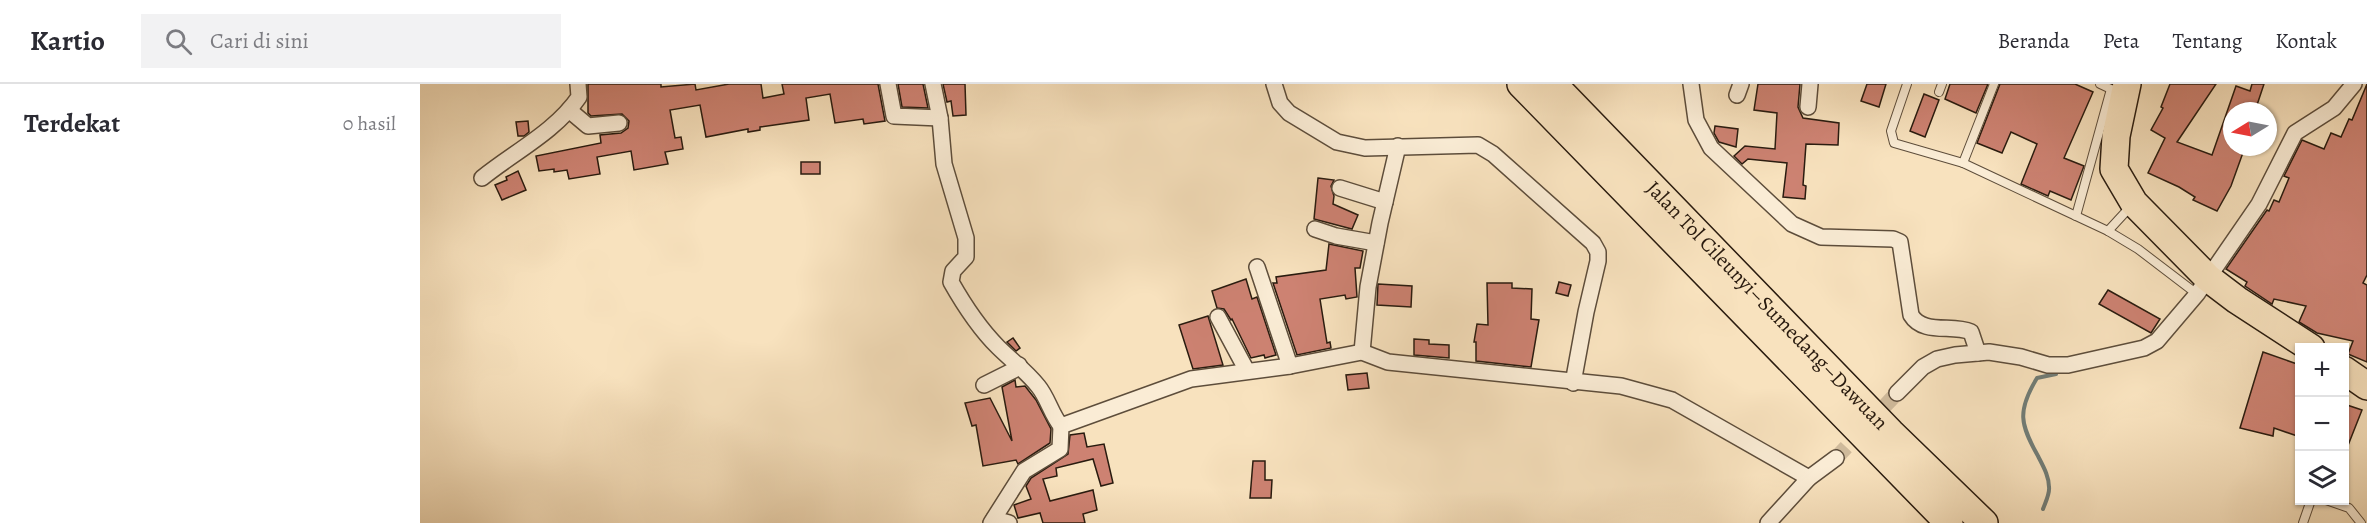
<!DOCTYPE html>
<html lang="id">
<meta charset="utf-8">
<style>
body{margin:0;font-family:Alegreya,serif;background:#f2f2f3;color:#2b2b33}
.controls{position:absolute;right:18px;bottom:18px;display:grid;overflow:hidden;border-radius:0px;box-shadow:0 2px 4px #0004}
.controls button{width:54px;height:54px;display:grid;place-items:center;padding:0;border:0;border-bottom:2px solid #e1e1e2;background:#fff;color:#2b2b33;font:30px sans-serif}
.compass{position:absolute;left:1803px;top:18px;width:54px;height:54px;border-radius:50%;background:#fff;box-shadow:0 2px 4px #0004;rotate:260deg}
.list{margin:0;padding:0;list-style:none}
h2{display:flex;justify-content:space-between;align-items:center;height:78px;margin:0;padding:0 24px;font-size:26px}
h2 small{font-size:20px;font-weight:400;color:#7c7c81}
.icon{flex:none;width:33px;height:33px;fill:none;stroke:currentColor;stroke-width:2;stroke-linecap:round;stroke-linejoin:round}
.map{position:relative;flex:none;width:1947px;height:439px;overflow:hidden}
header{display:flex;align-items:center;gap:36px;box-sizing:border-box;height:84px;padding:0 30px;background:#fff;border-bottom:2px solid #e1e1e2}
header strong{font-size:28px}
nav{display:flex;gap:33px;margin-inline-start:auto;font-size:21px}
.search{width:420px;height:54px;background:#f2f2f3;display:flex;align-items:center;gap:15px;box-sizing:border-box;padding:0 21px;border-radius:0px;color:#7c7c81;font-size:22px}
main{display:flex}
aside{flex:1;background:#fff}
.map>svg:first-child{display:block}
</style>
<header>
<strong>Kartio</strong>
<div class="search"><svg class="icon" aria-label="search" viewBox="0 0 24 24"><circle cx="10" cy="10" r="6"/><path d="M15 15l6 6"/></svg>Cari di sini</div>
<nav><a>Beranda</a><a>Peta</a><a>Tentang</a><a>Kontak</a></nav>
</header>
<main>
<aside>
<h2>Terdekat<small>0 hasil</small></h2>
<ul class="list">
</ul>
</aside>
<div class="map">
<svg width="1947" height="439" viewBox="0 0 1947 439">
<rect width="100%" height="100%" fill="#f8e2be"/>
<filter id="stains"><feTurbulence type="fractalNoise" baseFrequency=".00333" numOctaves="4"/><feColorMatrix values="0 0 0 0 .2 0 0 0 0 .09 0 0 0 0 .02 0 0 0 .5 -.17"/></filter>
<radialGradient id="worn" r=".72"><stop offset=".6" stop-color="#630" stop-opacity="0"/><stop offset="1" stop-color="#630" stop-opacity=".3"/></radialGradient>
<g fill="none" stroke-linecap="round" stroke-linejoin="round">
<path stroke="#717c76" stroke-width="4" d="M1623 425C1625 419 1630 410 1629 403 1629 392 1623 382 1618 372 1600 340 1597 327 1617 294L1636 290"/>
</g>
<g fill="#cd8272" stroke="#291b0f" stroke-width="1.5">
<polygon points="168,0 241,0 241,3 275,0 276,6 309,0 341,0 343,14 364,10 362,0 458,0 465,37 444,40 443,35 415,39 410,10 386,14 389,36 340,43 340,46 328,48 328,45 286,53 280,21 250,26 255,54 261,53 263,65 245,68 248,80 214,86 211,67 177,73 180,90 149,95 147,86 134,88 134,85 119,87 116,72 181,59 180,51 201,49 208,44 209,37 202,30 171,32 168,29"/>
<polygon points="478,0 503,0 508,24 482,23"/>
<polygon points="523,0 545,0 546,31 533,32 531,17 527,18"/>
<polygon points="1338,0 1380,0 1378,23 1383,34 1419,39 1418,61 1386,60 1383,101 1386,102 1385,115 1363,113 1367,79 1328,75 1322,80 1314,72 1325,62 1355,65 1357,29 1334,26"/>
<polygon points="1447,0 1466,0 1459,23 1441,17"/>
<polygon points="1530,0 1568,0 1556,29 1525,15"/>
<polygon points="1580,0 1655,0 1673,8 1644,74 1664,82 1651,116 1630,107 1628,112 1601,100 1617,60 1591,48 1582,69 1557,59"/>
<polygon points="1750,0 1796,0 1757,58 1792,71 1816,2 1830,7 1832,0 1844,0 1835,27 1812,27 1812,63 1825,63 1811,102 1797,127 1773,116 1775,113 1759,103 1728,89 1745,54 1731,46 1743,24 1741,23"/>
<polygon points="1947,0 1947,191 1943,199 1947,201 1947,278 1928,270 1933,257 1897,249 1879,238 1886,222 1854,215 1852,220 1825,202 1827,198 1806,185 1847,126 1849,127 1854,116 1859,118 1869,94 1864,92 1882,56 1904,65 1911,49 1921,53 1929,35 1932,36"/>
<polygon points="1504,10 1519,16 1505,53 1490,47"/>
<polygon points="108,37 109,48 104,52 98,52 96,38"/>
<polygon points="1295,42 1318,45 1316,63 1299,58 1294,49"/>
<rect x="381" y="78" width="19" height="12"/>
<polygon points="98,87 106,106 82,116 75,101 87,96 86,93"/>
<polygon points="898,94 914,96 911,102 914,112 913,120 938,131 932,145 894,135"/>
<polygon points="909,160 943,167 940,184 935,184 937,213 926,215 925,211 900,215 907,259 910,258 911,264 877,271 853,199 857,199 856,193 906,186"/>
<polygon points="826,195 832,215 837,213 856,271 845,274 844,271 831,274 812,235 811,236 804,225 797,224 792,207"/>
<polygon points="1139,198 1151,201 1148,212 1136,209"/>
<polygon points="1067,199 1092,199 1092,204 1112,205 1111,235 1119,236 1111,283 1056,277 1056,258 1054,258 1057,240 1068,241"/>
<polygon points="958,200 992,202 991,223 957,221"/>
<polygon points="1688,206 1740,235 1731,249 1679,220"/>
<polygon points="788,232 803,281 773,285 759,241"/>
<polygon points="593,254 600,264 596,267 587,258"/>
<polygon points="994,255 1009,256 1009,260 1029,261 1029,274 994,271"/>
<polygon points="1843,268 1880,281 1880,353 1854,344 1853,352 1820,344"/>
<polygon points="947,289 949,304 928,306 926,291"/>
<polygon points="595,296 596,303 605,302 616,316 631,345 630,359 598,380 596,376 563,382 556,341 552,342 545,319 570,314 592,357 582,303"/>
<polygon points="1924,320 1942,326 1925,369 1924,369"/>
<polygon points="664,349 667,363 684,360 693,399 681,402 673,375 636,384 637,392 623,395 630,417 673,406 677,426 663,430 665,439 623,439 620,429 598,434 594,421 611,415 606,402 611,394 648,370 650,351"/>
<polygon points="833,377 845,377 845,396 852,396 851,414 830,414"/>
</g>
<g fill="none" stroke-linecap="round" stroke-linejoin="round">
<polyline stroke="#cfba9b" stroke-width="15" stroke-dasharray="15 8" stroke-linecap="butt" points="1416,374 1477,309"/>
<defs>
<g id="lane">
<polyline points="1487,0 1471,47 1474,59 1543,79 1688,147 1718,165 1777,210"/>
<polyline points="1680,0 1695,7"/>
<polyline points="1519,8 1522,0"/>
<polyline points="1543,79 1574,0"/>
<polyline points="1656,132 1691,5"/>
<polyline points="1688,147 1711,122"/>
<polyline points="1906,416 1929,424 1941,439"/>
<polyline points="1883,439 1891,416"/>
</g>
<g id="street">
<polyline points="468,0 474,32 520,34"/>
<path d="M513 0 520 34 524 80 546 154V173L533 187 531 198C544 221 559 244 578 263 591 276 606 287 618 302 628 314 631 330 641 342"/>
<polyline points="854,0 860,19 869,29 917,58 945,64 1058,61 1073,70 1173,159 1178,168 1178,177 1166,228 1153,299"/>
<path d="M1271 0 1276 36 1291 64 1372 140 1401 153 1473 155 1480 158 1491 231C1503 251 1532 240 1551 248L1558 269"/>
<polyline points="1317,11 1321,0"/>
<polyline points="1388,23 1390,0"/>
<polyline points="149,26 168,42 199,39"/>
<path d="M62 94C94 68 135 48 159 13L158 0"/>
<polyline points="920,104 965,118"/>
<polyline points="895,145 916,152 956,159"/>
<polyline points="837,183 870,282"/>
<polyline points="798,233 827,287"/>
<polyline points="942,268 948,203 960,139 978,62"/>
<polyline points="564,301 594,286 599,281"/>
<polyline points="1477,309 1503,283 1517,275 1535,271 1569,268 1601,273 1628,281 1648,281 1724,264 1737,257 1777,210 1839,120 1875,49 1914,24 1934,0"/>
<polyline points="574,435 589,439"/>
<polyline points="571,439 604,387 640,365 641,342 771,295 870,282 942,268 968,278 1201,302 1252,316 1389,394"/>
<polyline points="1348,439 1389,394 1416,374"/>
</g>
<g id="highway">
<polyline points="1101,0 1529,439"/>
<path id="s1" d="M1133 0 1471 349 1564 439"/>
<polyline points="1707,0 1696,52 1694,85 1714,119 1788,194 1817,216 1891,264"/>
<polyline points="1924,286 1947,302"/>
</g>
</defs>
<use href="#lane" stroke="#5d4d3b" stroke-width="10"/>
<use href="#street" stroke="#5d4d3b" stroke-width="18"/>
<use href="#highway" stroke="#291b0f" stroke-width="30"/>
<use href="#lane" stroke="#faecd5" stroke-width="8"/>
<use href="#street" stroke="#faecd5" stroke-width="15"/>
<use href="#highway" stroke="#f8e2be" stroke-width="27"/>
</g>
<g text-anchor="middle" stroke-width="4.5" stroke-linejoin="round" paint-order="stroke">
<g font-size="21" fill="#291b0f" stroke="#faecd5">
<text dy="7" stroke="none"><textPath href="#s1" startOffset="308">Jalan Tol Cileunyi–Sumedang–Dawuan</textPath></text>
</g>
</g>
<rect width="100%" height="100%" filter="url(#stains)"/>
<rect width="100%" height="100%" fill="url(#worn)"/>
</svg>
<div class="controls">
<button>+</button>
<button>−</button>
<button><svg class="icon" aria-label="layers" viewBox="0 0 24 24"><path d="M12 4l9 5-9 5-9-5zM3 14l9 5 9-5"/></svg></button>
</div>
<svg class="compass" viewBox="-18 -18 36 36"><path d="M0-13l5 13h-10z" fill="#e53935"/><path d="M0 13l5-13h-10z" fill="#7c7c81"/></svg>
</div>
</main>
